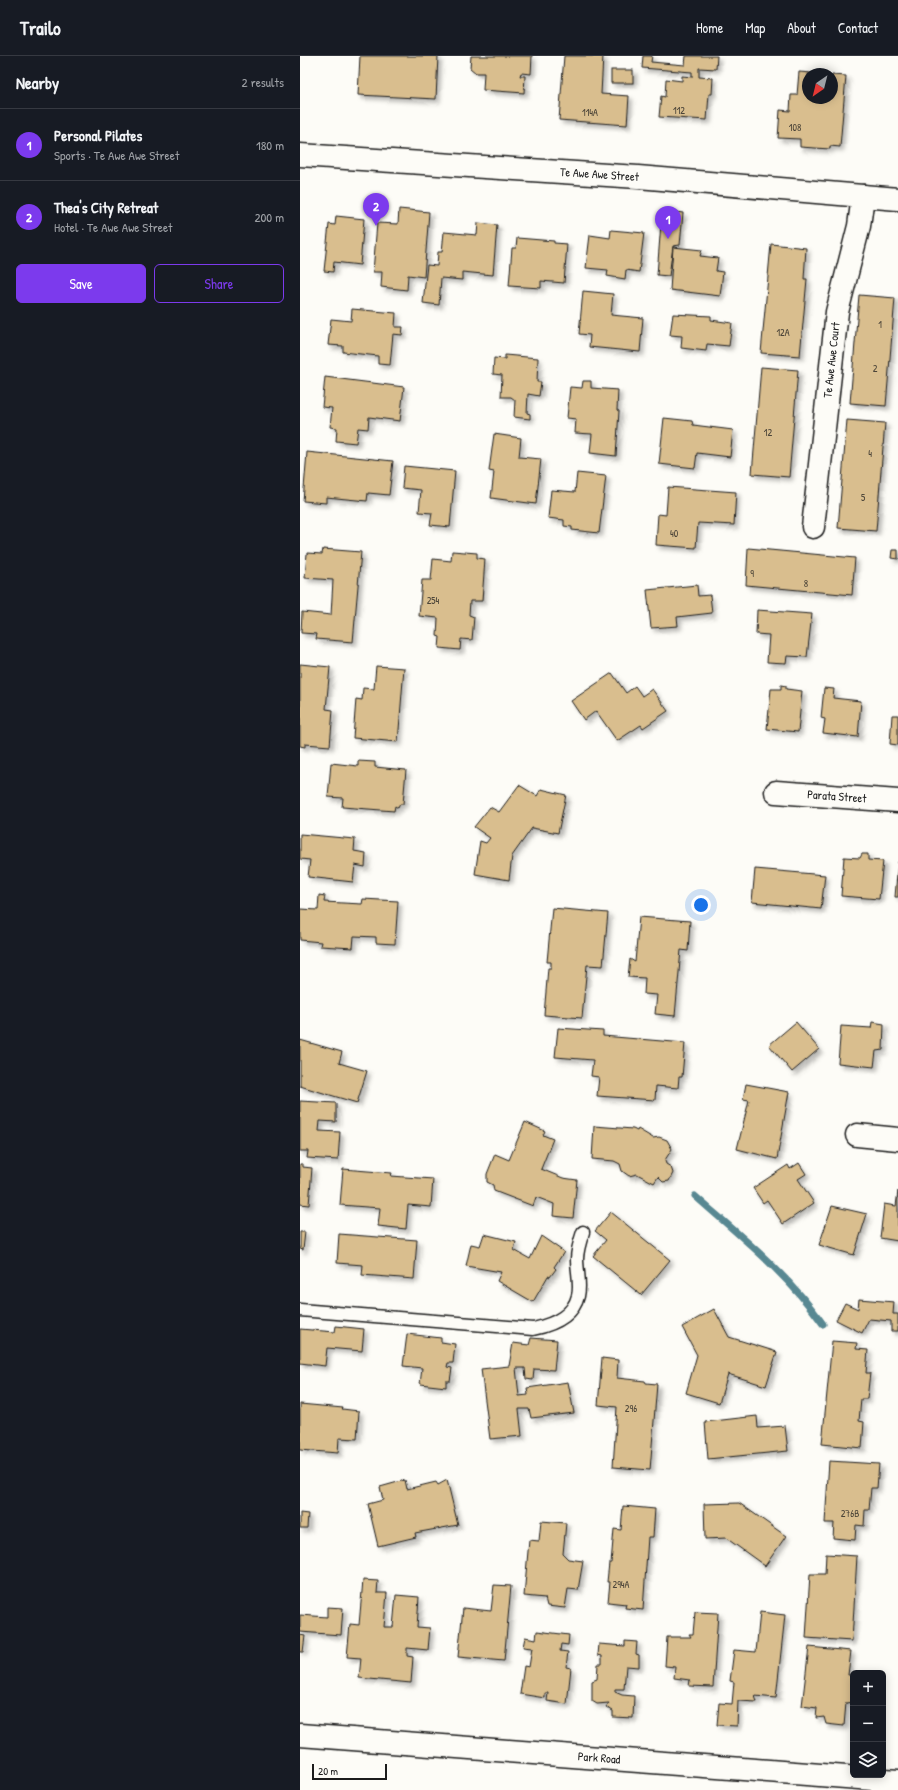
<!DOCTYPE html>
<meta charset="utf-8">
<style>
body{margin:0;font-family:"Patrick Hand",sans-serif;background:#20242c;color:#f1f3f6}
.controls{position:absolute;right:12px;bottom:12px;display:grid;overflow:hidden;border-radius:6px;box-shadow:0 2px 10px #0003}
.controls button{width:36px;height:36px;display:grid;place-items:center;padding:0;border:0;border-bottom:1px solid #363941;background:#171b24;color:#f1f3f6;font:20px sans-serif}
.compass{position:absolute;left:502px;top:12px;width:36px;height:36px;border-radius:50%;background:#171b24;box-shadow:0 2px 10px #0003;rotate:215deg}
.scale{position:absolute;left:12px;bottom:10px;width:75px;box-sizing:border-box;padding-left:4px;border:2px solid #1c1c1c;border-top:0;font-size:11px;line-height:14px;white-space:nowrap;color:#1c1c1c;-webkit-text-stroke:3px #fdfcf7;paint-order:stroke}
.you{position:absolute;left:401px;top:849px;width:14px;height:14px;margin:-10px;border:3px solid #fff;border-radius:50%;background:#1a73e8;box-shadow:0 0 0 6px #1a73e833}
.badge{display:grid;place-items:center;width:26px;height:26px;border-radius:50%;background:#7c3aed;color:#fff;font-size:13px;font-weight:700}
.pin{position:absolute;translate:-50% -33px;filter:drop-shadow(0 1px 2px #0008)}
.pin::after{content:'';position:absolute;top:21px;width:14px;height:12px;background:inherit;clip-path:polygon(0 0,100% 0,50% 100%)}
.list{margin:0;padding:0;list-style:none}
h2{display:flex;justify-content:space-between;align-items:center;height:52px;margin:0;padding:0 16px;font-size:17px}
h2 small{font-size:13px;font-weight:400;color:#9ea1a6}
.list li{display:grid;grid-template-columns:26px 1fr auto;gap:12px;align-items:center;box-sizing:border-box;height:72px;padding:0 16px;border-top:1px solid #363941}
.list b{display:block;font-size:15px;white-space:nowrap}
.list p{margin:0;font-size:13px;white-space:nowrap;color:#9ea1a6}
.list em{font-size:13px;font-style:normal;color:#9ea1a6}
.actions{display:flex;gap:8px;padding:12px 16px}
.actions a{flex:1;padding:9px 0;border:1px solid #7c3aed;border-radius:6px;text-align:center;font-size:14px;color:#7c3aed}
.actions .main{background:#7c3aed;color:#fff}
.icon{flex:none;width:22px;height:22px;fill:none;stroke:currentColor;stroke-width:2;stroke-linecap:round;stroke-linejoin:round}
.map{position:relative;flex:none;width:598px;height:1734px;overflow:hidden}
header{display:flex;align-items:center;gap:24px;box-sizing:border-box;height:56px;padding:0 20px;background:#171b24;border-bottom:1px solid #363941}
header strong{font-size:19px}
nav{display:flex;gap:22px;margin-inline-start:auto;font-size:14px}
main{display:flex}
aside{flex:1;background:#171b24}
.map>svg:first-child{display:block}
</style>
<header>
<strong>Trailo</strong>
<nav><a>Home</a><a>Map</a><a>About</a><a>Contact</a></nav>
</header>
<main>
<aside>
<h2>Nearby<small>2 results</small></h2>
<ul class="list">
<li><span class="badge">1</span><div><b>Personal Pilates</b><p>Sports · Te Awe Awe Street</p></div><em>180 m</em></li>
<li><span class="badge">2</span><div><b>Thea's City Retreat</b><p>Hotel · Te Awe Awe Street</p></div><em>200 m</em></li>
</ul>
<div class="actions"><a class="main">Save</a><a>Share</a></div>
</aside>
<div class="map">
<svg width="598" height="1734" viewBox="0 0 598 1734">
<defs>
<filter id="shadow"><feDropShadow dx="3.5" dy="3.5" stdDeviation="2" flood-color="#0004"/></filter>
</defs>
<rect width="100%" height="100%" fill="#fdfcf7"/>
<filter id="ink" filterUnits="userSpaceOnUse"><feTurbulence type="fractalNoise" baseFrequency=".025" numOctaves="2"/><feDisplacementMap in="SourceGraphic" scale="8" xChannelSelector="R" yChannelSelector="G"/><feConvolveMatrix kernelMatrix="1 2 1 2 8 2 1 2 1" color-interpolation-filters="sRGB"/></filter>
<g filter="url(#ink)">
<g fill="none" stroke-linecap="round" stroke-linejoin="round">
<path stroke="#598892" stroke-width="7" d="M395 1140C440 1180 488 1218 523 1268"/>
</g>
<g fill="#d9be8e" stroke="#1c1c1c" filter="url(#shadow)">
<polygon points="60,0 138,0 136,43 58,39"/>
<polygon points="171,0 232,0 231,18 221,17 220,20 225,20 224,37 183,34 184,17 176,17 170,12"/>
<polygon points="264,0 303,0 301,38 329,40 327,69 259,64"/>
<polygon points="343,0 352,0 351,6 385,9 386,0 417,0 416,13 399,12 399,21 413,22 412,38 409,38 407,64 359,61 361,40 365,41 366,23 382,25 382,20 392,21 392,16 342,12"/>
<rect x="311" y="14" width="22" height="13"/>
<polygon points="499,16 525,18 508,18 508,42 532,42 532,19 546,20 540,91 530,90 530,93 500,91 500,83 478,82 480,54 490,55 491,39 497,39"/>
<polygon points="99,153 129,156 124,221 108,219 107,234 81,231 82,216 73,216 77,167 98,168"/>
<polygon points="362,154 383,157 380,189 373,190 369,220 357,219"/>
<polygon points="36,160 64,163 60,209 34,206 33,216 24,215 29,168 35,169"/>
<polygon points="178,167 197,169 193,219 162,216 162,224 141,222 139,249 123,247 127,209 137,210 138,196 142,196 144,176 177,179"/>
<polygon points="311,174 344,177 339,216 326,214 325,223 307,220 308,214 286,212 290,179 310,182"/>
<polygon points="217,182 254,185 254,187 267,188 264,227 241,225 241,232 209,230 212,192 216,192"/>
<polygon points="471,188 506,192 504,223 507,223 500,300 461,297"/>
<polygon points="373,191 402,194 400,200 418,202 416,215 423,216 420,240 370,234"/>
<polygon points="283,235 313,238 311,259 343,262 340,296 289,291 290,279 279,278"/>
<polygon points="559,239 595,242 586,350 550,347"/>
<polygon points="52,253 96,257 95,271 103,271 102,279 93,278 90,309 78,308 78,300 43,296 43,290 28,289 31,263 51,265"/>
<polygon points="373,258 411,260 411,264 432,267 429,290 407,288 406,295 381,292 382,280 370,279"/>
<polygon points="205,299 238,302 237,326 241,326 239,340 228,338 227,357 230,358 230,363 214,361 215,344 211,341 201,341 202,319 193,318 194,302 205,303"/>
<polygon points="461,311 498,314 489,421 452,418"/>
<polygon points="25,321 104,331 100,365 69,361 68,373 58,372 56,387 36,385 37,372 30,371 32,352 22,351"/>
<polygon points="283,325 291,325 291,332 318,334 317,354 319,355 316,400 290,397 292,378 275,377 276,363 267,362 270,331 282,332"/>
<polygon points="364,362 392,365 393,369 433,374 430,401 397,397 395,412 359,408"/>
<polygon points="547,364 585,367 576,475 538,472"/>
<polygon points="194,378 221,382 219,401 241,403 236,448 191,442 194,416 189,415"/>
<polygon points="7,396 93,405 89,439 68,437 67,445 26,441 26,447 3,445"/>
<polygon points="104,410 155,415 150,471 130,469 132,457 119,456 121,434 102,432"/>
<polygon points="277,417 306,420 299,477 272,474 272,471 264,470 264,464 248,462 251,434 275,436"/>
<polygon points="368,431 436,436 434,469 398,467 396,492 356,489 358,458 366,459"/>
<polygon points="448,492 555,502 552,539 446,529"/>
<polygon points="23,493 61,496 53,586 16,583 17,578 1,577 2,556 31,559 33,524 5,522 7,497 22,498"/>
<polygon points="592,494 598,494 598,503 591,502"/>
<polygon points="152,495 177,497 177,502 185,503 182,545 170,545 169,559 174,561 172,584 161,583 160,594 139,592 140,581 137,580 138,562 119,560 122,524 131,524 133,503 151,505"/>
<polygon points="397,529 398,540 410,539 412,557 377,561 378,570 351,572 347,534"/>
<polygon points="457,554 512,558 507,601 487,600 486,607 467,606 469,579 456,578"/>
<polygon points="0,608 30,611 26,653 33,654 30,690 5,688 5,691 0,690"/>
<polygon points="76,610 104,612 98,686 53,682 56,643 62,644 63,632 74,633"/>
<polygon points="312,617 326,637 335,630 342,640 352,633 368,655 343,672 341,669 317,685 296,655 284,664 271,645"/>
<polygon points="481,629 486,630 486,633 502,635 498,676 467,673 471,633 481,633"/>
<polygon points="524,632 534,633 533,642 561,645 558,681 523,677 525,663 521,662"/>
<polygon points="592,659 598,659 598,689 590,688"/>
<polygon points="58,705 75,706 75,711 106,714 103,748 100,748 98,752 95,750 94,755 42,751 43,742 28,741 31,707 58,710"/>
<polygon points="219,729 237,740 241,733 266,739 258,777 232,772 212,800 209,824 175,818 180,785 186,787 190,782 174,771 190,751 199,756"/>
<polygon points="0,778 55,783 54,795 66,797 65,811 55,809 53,826 8,821 10,804 0,803"/>
<polygon points="562,798 568,798 568,804 583,805 579,843 541,840 544,801 560,802"/>
<polygon points="598,806 598,841 595,841"/>
<polygon points="455,813 525,819 521,853 452,846"/>
<polygon points="19,839 25,840 24,846 62,848 63,843 98,845 95,888 76,887 76,881 54,880 53,892 20,890 21,886 0,884 0,853 18,854"/>
<polygon points="252,852 308,857 303,910 287,909 282,962 244,959 248,912 251,912 251,906 247,906"/>
<polygon points="339,861 390,865 388,895 381,894 375,960 355,958 357,939 344,938 345,922 328,921 330,903 335,906"/>
<polygon points="496,966 519,993 492,1016 469,989"/>
<polygon points="572,966 584,968 583,994 576,995 574,1011 538,1007 541,970 571,972"/>
<polygon points="258,972 303,975 303,980 385,987 382,1021 379,1021 378,1032 356,1030 355,1044 297,1040 299,1021 291,1020 293,1004 255,1001"/>
<polygon points="0,984 42,996 39,1007 67,1015 57,1047 0,1030"/>
<polygon points="446,1028 489,1036 477,1103 437,1093 449,1044 443,1043"/>
<polygon points="0,1045 36,1047 36,1066 20,1065 19,1075 40,1076 38,1104 7,1102 8,1095 0,1095"/>
<polygon points="225,1066 245,1075 243,1079 253,1083 241,1113 263,1122 277,1124 273,1162 253,1160 254,1148 236,1141 233,1150 194,1135 193,1129 187,1126 187,1118 195,1098 209,1104"/>
<polygon points="294,1070 333,1073 337,1075 338,1073 353,1082 359,1081 367,1084 372,1093 365,1104 366,1108 371,1111 373,1117 369,1125 363,1126 358,1121 354,1127 337,1118 329,1120 322,1115 320,1108 314,1105 292,1103"/>
<polygon points="499,1107 506,1118 498,1123 514,1147 483,1168 467,1144 463,1147 453,1132 488,1109 490,1113"/>
<polygon points="0,1108 3,1108 3,1111 12,1112 9,1149 0,1148"/>
<polygon points="43,1113 92,1117 91,1120 133,1123 131,1151 108,1149 106,1173 78,1170 80,1152 40,1149"/>
<polygon points="598,1135 598,1185 580,1182 584,1148 596,1150"/>
<polygon points="532,1150 567,1158 554,1199 519,1189"/>
<polygon points="311,1156 370,1204 341,1239 293,1200 306,1184 295,1175"/>
<polygon points="0,1176 5,1176 3,1194 0,1193"/>
<polygon points="39,1178 117,1184 114,1223 62,1219 63,1209 37,1207"/>
<polygon points="184,1178 216,1186 214,1194 230,1203 241,1180 264,1196 254,1211 256,1213 250,1221 248,1220 233,1246 197,1225 201,1216 166,1210 171,1188 180,1190"/>
<polygon points="559,1243 594,1246 593,1258 598,1258 598,1275 591,1275 591,1265 569,1263 562,1277 536,1264 545,1247 558,1253"/>
<polygon points="414,1253 429,1281 477,1296 466,1330 428,1318 419,1347 386,1337 397,1299 382,1271"/>
<polygon points="36,1270 64,1273 62,1295 27,1292 25,1310 0,1307 0,1273 35,1276"/>
<polygon points="107,1278 141,1282 141,1286 155,1288 153,1307 148,1307 147,1311 152,1312 150,1325 146,1325 146,1331 120,1328 122,1312 103,1310"/>
<polygon points="231,1282 257,1284 254,1314 234,1313 233,1324 226,1323 225,1312 216,1312 219,1340 228,1339 227,1332 268,1326 274,1357 231,1362 229,1353 219,1353 222,1380 190,1383 181,1313 209,1310 213,1287 229,1289"/>
<polygon points="532,1285 557,1287 556,1293 568,1294 566,1317 570,1317 567,1343 561,1343 559,1365 564,1366 562,1392 522,1388"/>
<polygon points="302,1302 318,1304 317,1322 345,1325 346,1327 357,1328 350,1414 313,1411 317,1351 298,1349"/>
<polygon points="0,1348 43,1352 42,1353 59,1355 57,1383 39,1382 38,1397 0,1394"/>
<polygon points="457,1360 458,1372 485,1370 488,1395 408,1403 405,1366"/>
<polygon points="529,1405 579,1408 577,1432 571,1432 569,1454 565,1454 564,1470 556,1469 555,1484 533,1482 534,1467 525,1467"/>
<polygon points="105,1424 107,1433 136,1426 138,1429 147,1424 158,1469 115,1477 116,1481 78,1490 68,1448 83,1444 80,1431"/>
<polygon points="439,1447 486,1480 465,1510 426,1482 405,1483 404,1448"/>
<polygon points="323,1450 355,1453 353,1481 348,1481 343,1554 325,1552 326,1548 308,1546 310,1526 307,1526 309,1507 311,1507 314,1473 321,1474"/>
<polygon points="0,1457 8,1458 7,1472 0,1472"/>
<polygon points="241,1465 266,1467 263,1498 268,1503 283,1505 278,1534 268,1533 265,1552 247,1550 245,1542 224,1540 229,1484 239,1485"/>
<polygon points="526,1498 557,1500 552,1585 506,1582 510,1518 525,1518"/>
<polygon points="63,1524 78,1525 77,1537 87,1537 84,1571 93,1571 96,1539 119,1541 117,1571 130,1572 128,1594 107,1592 107,1600 113,1601 111,1627 59,1622 61,1602 47,1601 50,1568 59,1569"/>
<polygon points="194,1529 211,1530 204,1605 158,1601 163,1552 191,1555"/>
<polygon points="27,1551 43,1552 41,1579 0,1576 0,1559 27,1561"/>
<polygon points="395,1556 418,1557 413,1631 389,1630 390,1624 374,1622 375,1611 365,1610 367,1581 391,1581 389,1578 393,1578"/>
<polygon points="460,1556 485,1559 476,1642 455,1640 457,1646 438,1645 437,1670 417,1669 419,1647 432,1648 434,1626 430,1625 434,1594 456,1596"/>
<polygon points="237,1575 269,1579 268,1589 261,1588 260,1595 268,1596 266,1611 271,1612 267,1648 247,1645 248,1637 245,1637 245,1642 220,1638 224,1610 229,1611 232,1592 223,1591 225,1581 236,1583"/>
<polygon points="0,1579 5,1580 3,1596 0,1596"/>
<polygon points="325,1585 337,1586 336,1598 339,1599 339,1611 326,1610 324,1633 315,1633 315,1636 322,1639 334,1640 333,1662 313,1661 313,1655 306,1651 309,1647 297,1648 292,1645 292,1625 297,1623 298,1608 302,1608 302,1600 298,1599 299,1588 325,1590"/>
<polygon points="509,1591 551,1595 548,1619 552,1619 553,1646 546,1647 544,1670 526,1668 524,1661 516,1662 517,1652 502,1650"/>
</g>
<g fill="none" stroke-linecap="round" stroke-linejoin="round">
<defs>
<path id="lane" d="M0 1254 233 1273C252 1269 273 1261 278 1240 281 1228 277 1215 277 1203 277 1194 280 1185 283 1176"/>
<g id="street">
<path id="s1" d="M513 471 537 256 559 170 563 140"/>
<path id="s2" d="M476 736 598 745"/>
<polyline points="557,1079 598,1083"/>
</g>
<g id="secondary">
<path id="s3" d="M0 99 338 121 598 143"/>
<path id="s4" d="M0 1679 598 1725"/>
</g>
</defs>
<use href="#lane" stroke="#1c1c1c" stroke-width="15"/>
<use href="#street" stroke="#1c1c1c" stroke-width="25"/>
<use href="#secondary" stroke="#1c1c1c" stroke-width="25"/>
<use href="#lane" stroke="#fdfcf7" stroke-width="12"/>
<use href="#street" stroke="#fdfcf7" stroke-width="22"/>
<use href="#secondary" stroke="#fdfcf7" stroke-width="22"/>
</g>
</g>
<g text-anchor="middle" stroke-width="4" stroke-linejoin="round" paint-order="stroke">
<g font-size="10" fill="#4b4438">
<text x="379" y="58">112</text>
<text x="290" y="60">114A</text>
<text x="495" y="75">108</text>
<text x="580" y="272">1</text>
<text x="483" y="280">12A</text>
<text x="575" y="316">2</text>
<text x="468" y="380">12</text>
<text x="570" y="401">4</text>
<text x="563" y="445">5</text>
<text x="374" y="481">40</text>
<text x="452" y="521">9</text>
<text x="506" y="531">8</text>
<text x="133" y="548">254</text>
<text x="331" y="1356">296</text>
<text x="550" y="1461">276B</text>
<text x="321" y="1532">294A</text>
</g>
<g font-size="12" fill="#1c1c1c" stroke="#fdfcf7">
<text dy="4" stroke="none"><textPath href="#s3" startOffset="300">Te Awe Awe Street</textPath></text>
<text dy="4" stroke="none"><textPath href="#s1" startOffset="168">Te Awe Awe Court</textPath></text>
<text dy="4" stroke="none"><textPath href="#s2" startOffset="61">Parata Street</textPath></text>
<text dy="4" stroke="none"><textPath href="#s4" startOffset="300">Park Road</textPath></text>
</g>
</g>
</svg>
<div class="controls">
<button>+</button>
<button>−</button>
<button><svg class="icon" aria-label="layers" viewBox="0 0 24 24"><path d="M12 4l9 5-9 5-9-5zM3 14l9 5 9-5"/></svg></button>
</div>
<svg class="compass" viewBox="-18 -18 36 36"><path d="M0-13l5 13h-10z" fill="#e53935"/><path d="M0 13l5-13h-10z" fill="#9ea1a6"/></svg>
<div class="scale">20 m</div>
<div class="you"></div>
<div class="pin badge" style="left:368px;top:183px">1</div>
<div class="pin badge" style="left:76px;top:170px">2</div>
</div>
</main>
